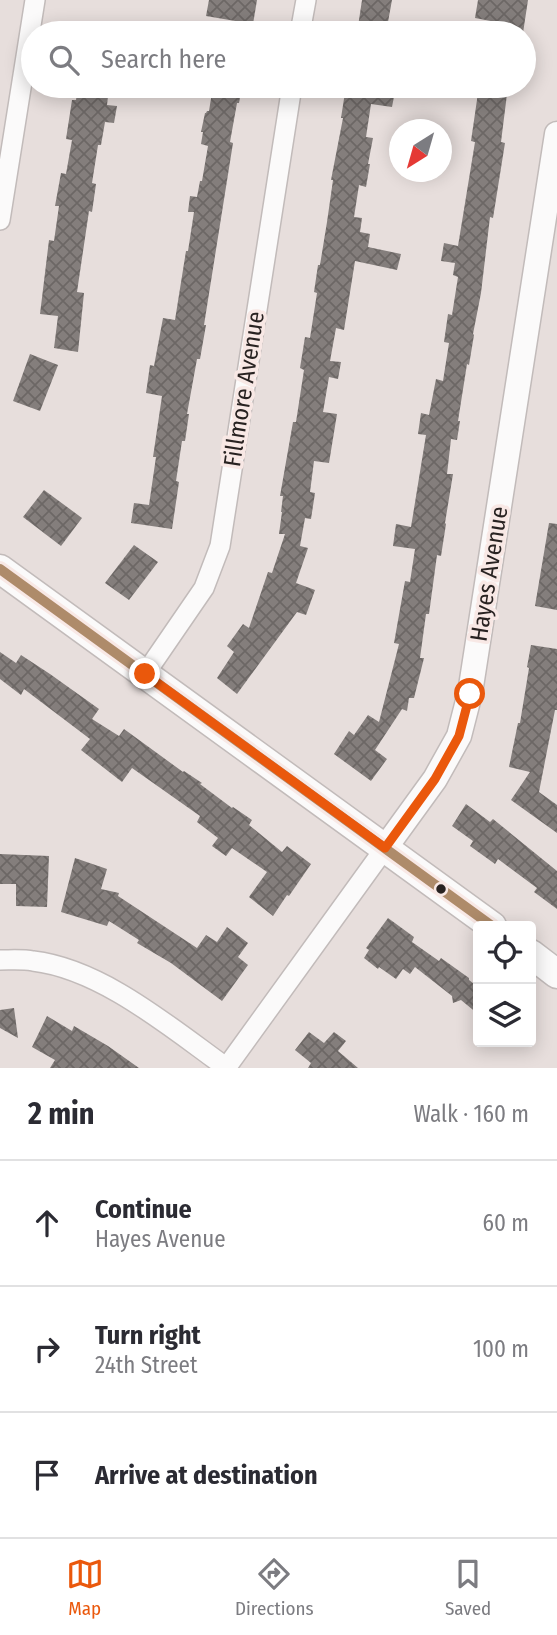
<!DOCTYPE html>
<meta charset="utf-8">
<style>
body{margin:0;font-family:"Fira Sans Condensed",sans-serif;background:#f2f2f3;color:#2b2b33}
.controls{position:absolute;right:21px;bottom:21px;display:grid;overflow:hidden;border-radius:7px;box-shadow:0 4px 18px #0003}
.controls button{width:63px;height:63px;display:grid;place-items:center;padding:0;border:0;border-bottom:2px solid #e1e1e2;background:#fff;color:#2b2b33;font:35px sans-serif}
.compass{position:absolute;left:389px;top:119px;width:63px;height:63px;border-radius:50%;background:#fff;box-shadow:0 4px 18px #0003;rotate:217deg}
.stop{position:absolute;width:21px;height:21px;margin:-16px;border:5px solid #ea580c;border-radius:50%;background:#fff}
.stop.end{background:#ea580c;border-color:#fff;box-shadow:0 2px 7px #0008}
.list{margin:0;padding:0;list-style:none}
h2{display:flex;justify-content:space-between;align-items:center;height:91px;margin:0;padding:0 28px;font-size:30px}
h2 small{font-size:23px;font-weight:400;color:#7c7c81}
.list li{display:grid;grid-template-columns:46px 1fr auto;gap:21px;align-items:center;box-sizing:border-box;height:126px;padding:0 28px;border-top:2px solid #e1e1e2}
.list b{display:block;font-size:26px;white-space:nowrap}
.list p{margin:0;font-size:23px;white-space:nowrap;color:#7c7c81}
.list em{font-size:23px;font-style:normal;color:#7c7c81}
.icon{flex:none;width:38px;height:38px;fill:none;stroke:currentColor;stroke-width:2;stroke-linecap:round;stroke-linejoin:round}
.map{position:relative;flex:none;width:557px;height:1068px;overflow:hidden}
.search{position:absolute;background:#fff;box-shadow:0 4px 18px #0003;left:21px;right:21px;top:21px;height:77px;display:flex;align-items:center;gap:18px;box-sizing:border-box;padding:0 24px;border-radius:38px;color:#7c7c81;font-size:26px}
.sheet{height:469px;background:#fff}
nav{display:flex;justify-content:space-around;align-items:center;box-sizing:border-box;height:98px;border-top:2px solid #e1e1e2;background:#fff;font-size:19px;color:#7c7c81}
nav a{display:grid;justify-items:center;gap:4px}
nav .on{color:#ea580c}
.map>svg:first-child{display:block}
</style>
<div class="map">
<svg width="557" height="1068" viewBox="0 0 557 1068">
<defs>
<pattern id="building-cross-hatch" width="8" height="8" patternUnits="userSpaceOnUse" patternTransform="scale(1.75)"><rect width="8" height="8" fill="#847e7c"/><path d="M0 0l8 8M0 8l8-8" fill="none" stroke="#6c6765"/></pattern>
</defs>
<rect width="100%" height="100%" fill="#e7dedc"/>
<g fill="url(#building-cross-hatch)">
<polygon points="209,0 257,0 253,24 206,16"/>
<polygon points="362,0 392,0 386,33 357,33"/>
<polygon points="478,0 528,0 523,33 494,33 496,22 475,18"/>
<polygon points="78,86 109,88 107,105 117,106 114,123 105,122 101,145 98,145 92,183 96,184 92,212 89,211 77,292 84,293 78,352 54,348 58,316 40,314 49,240 54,241 59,206 55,206 61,173 66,174 72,140 66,139 72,100 76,100"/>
<polygon points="213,86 242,86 239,103 237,103 230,142 233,143 204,325 206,325 200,359 197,359 187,414 189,414 185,441 182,441 176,481 179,482 172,529 131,523 134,503 149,505 156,457 153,457 162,396 146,393 150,365 154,366 163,318 175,320 186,251 188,251 194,212 188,212 190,196 197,197 200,181 202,181 208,146 201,144 203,132 201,132 205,113 206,113 207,111 209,111"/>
<polygon points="346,86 396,86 392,107 371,104 366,137 373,138 368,164 370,164 366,187 359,185 354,217 362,218 360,232 370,234 368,247 401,254 397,270 355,261 344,330 336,328 330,361 341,362 338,379 329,377 323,412 337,414 329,463 314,461 310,492 315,493 311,519 305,518 300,546 308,548 296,583 315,590 306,615 297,612 237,694 217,678 234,652 227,646 243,624 249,628 268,572 272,573 285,534 279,534 282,512 281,512 283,496 280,496 293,422 296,422 304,370 300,368 305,337 310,338 317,293 314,292 318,265 320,265 327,222 333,180 331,180 343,118 341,118"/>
<polygon points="479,86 508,86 501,142 505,143 493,218 490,217 481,293 473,334 474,335 469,365 467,364 458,421 460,421 457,440 451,439 447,474 453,474 445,523 446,524 441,556 437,555 429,614 426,614 420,658 424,658 414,698 409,698 407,711 402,709 375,750 387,759 371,781 334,754 349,731 354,735 368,715 379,722 399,644 394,643 405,581 410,582 415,549 393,546 396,524 411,527 426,435 418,434 421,413 429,415 436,379 443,381 449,343 444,342 448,314 452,315 458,277 453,275 455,263 441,261 444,243 458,246 475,142 471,141"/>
<polygon points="30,354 58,365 40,411 13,401"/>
<polygon points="44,490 82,518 61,546 23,517"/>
<polygon points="549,523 557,524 557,610 535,606"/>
<polygon points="134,545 158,562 129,600 105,583"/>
<polygon points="531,645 557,649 557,710 555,710 539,792 557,805 557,833 511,800 530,772 509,767 518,723 520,723 529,668 527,667"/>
<polygon points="0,652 16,663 21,655 50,674 99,709 92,719 119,736 124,729 183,772 184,771 202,783 200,784 232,808 233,807 252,820 249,825 282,852 287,846 311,864 289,896 287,895 273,916 249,897 267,872 232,848 226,856 212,846 218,838 197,822 200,816 132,768 122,782 81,750 90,739 24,689 21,695 0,679"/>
<polygon points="466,804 490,822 493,819 557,871 557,909 534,892 537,888 498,859 495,864 470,846 473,841 452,826"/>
<polygon points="0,854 49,856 47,907 16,906 16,884 0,884"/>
<polygon points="75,858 107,869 101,889 119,893 118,896 197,948 206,935 217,942 227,927 248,943 238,957 248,965 222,1001 171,963 137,943 139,940 109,921 107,926 61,912"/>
<polygon points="388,918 414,937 412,942 439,961 441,958 469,978 469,980 478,987 478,1014 461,1000 453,1003 452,996 415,967 410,974 403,969 396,979 379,967 378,969 364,958 369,950 366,948"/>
<polygon points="14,1008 18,1038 0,1028 0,1010"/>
<polygon points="47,1016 72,1031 74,1026 108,1046 139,1068 50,1068 55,1060 32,1047"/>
<polygon points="309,1032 324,1043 334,1032 346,1041 338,1051 358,1068 308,1068 311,1063 295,1050"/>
</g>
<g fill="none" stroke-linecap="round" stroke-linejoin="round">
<defs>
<g id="minor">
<polyline points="300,33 306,0"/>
<polyline points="0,220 35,0"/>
<polyline points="145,674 204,588 220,546 292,86"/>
<path d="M0 960C11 960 22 959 33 961 102 969 171 1028 227 1068"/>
<polyline points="226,1068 385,848"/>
</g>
<polyline id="tertiary" points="385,848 435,779 459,736 470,693 557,134"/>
<g id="secondary">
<polyline points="0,569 492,926"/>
<polyline points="531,954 557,974"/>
</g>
</defs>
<use href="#minor" stroke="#c2bbba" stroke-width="22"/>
<use href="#tertiary" stroke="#c2bbba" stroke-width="27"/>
<use href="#secondary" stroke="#c2bbba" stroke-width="31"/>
<use href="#minor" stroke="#fbfafa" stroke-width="19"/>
<use href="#tertiary" stroke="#fbfafa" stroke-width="24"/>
<use href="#secondary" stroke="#fbfafa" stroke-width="28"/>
<defs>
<polyline id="bus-1" points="0,569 492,926"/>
</defs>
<use href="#bus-1" stroke="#f8e8e5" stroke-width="16"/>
<use href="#bus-1" stroke="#ae8b6a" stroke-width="10"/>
</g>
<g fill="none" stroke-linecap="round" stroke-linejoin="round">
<polyline stroke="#ea580c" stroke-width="9" points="145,674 385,848 435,779 459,736 470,694"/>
</g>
<circle fill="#282221" stroke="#f8e8e5" stroke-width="2.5" cx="441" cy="889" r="6"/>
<g text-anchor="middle" stroke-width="7" stroke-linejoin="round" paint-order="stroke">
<g font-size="24" fill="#282221" stroke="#f8e8e5">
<text transform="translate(244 389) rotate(-81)" y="8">Fillmore Avenue</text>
<text transform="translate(489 574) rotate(-81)" y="8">Hayes Avenue</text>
</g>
</g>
</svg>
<div class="controls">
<button><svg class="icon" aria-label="locate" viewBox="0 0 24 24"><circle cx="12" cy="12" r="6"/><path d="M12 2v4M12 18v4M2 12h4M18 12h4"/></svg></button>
<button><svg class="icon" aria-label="layers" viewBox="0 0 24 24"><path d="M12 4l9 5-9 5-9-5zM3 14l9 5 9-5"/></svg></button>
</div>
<svg class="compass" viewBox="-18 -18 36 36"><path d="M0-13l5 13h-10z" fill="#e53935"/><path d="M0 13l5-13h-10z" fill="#7c7c81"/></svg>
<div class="stop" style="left:470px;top:694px"></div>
<div class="stop end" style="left:145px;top:674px"></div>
<div class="search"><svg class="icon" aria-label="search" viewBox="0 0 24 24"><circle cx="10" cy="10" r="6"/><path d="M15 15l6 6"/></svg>Search here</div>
</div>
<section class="sheet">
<h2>2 min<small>Walk · 160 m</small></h2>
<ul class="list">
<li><svg class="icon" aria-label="ahead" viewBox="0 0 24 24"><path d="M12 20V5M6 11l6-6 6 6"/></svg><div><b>Continue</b><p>Hayes Avenue</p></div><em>60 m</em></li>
<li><svg class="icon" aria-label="right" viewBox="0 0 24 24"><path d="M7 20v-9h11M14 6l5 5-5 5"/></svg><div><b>Turn right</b><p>24th Street</p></div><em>100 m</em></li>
<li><svg class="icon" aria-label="arrive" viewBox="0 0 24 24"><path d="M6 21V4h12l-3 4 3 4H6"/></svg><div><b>Arrive at destination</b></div></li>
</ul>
</section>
<nav>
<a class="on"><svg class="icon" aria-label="map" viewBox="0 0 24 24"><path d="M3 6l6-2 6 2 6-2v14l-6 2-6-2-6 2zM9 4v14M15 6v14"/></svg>Map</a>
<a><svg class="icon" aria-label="directions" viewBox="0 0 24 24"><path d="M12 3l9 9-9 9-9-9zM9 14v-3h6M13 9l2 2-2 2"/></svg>Directions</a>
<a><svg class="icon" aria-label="saved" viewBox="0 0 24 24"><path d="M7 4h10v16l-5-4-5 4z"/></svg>Saved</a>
</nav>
